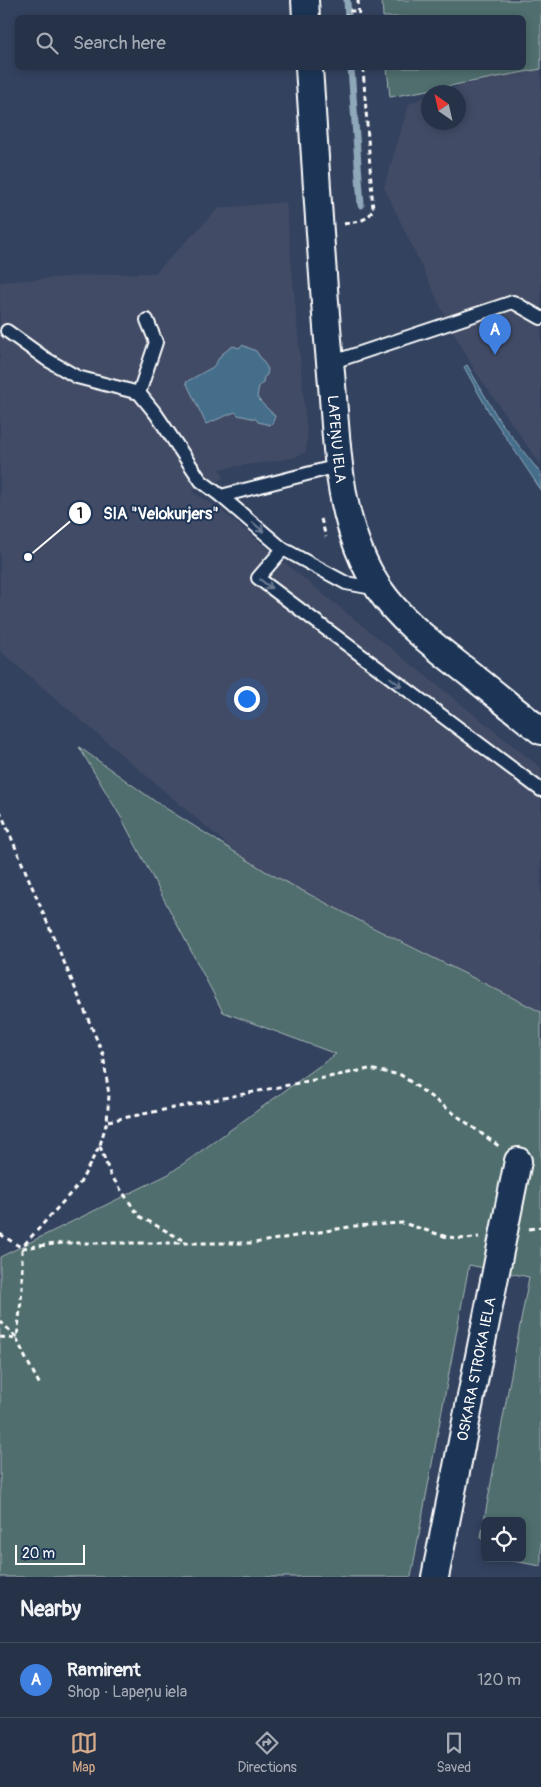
<!DOCTYPE html>
<meta charset="utf-8">
<style>
body{margin:0;font-family:Pangolin,sans-serif;background:#323e52;color:#f1f3f6}
.controls{position:absolute;right:15px;bottom:15px;display:grid;overflow:hidden;border-radius:8px;box-shadow:0 2px 8px #0003}
.controls button{width:45px;height:45px;display:grid;place-items:center;padding:0;border:0;border-bottom:1px solid #424d60;background:#263247;color:#f1f3f6;font:25px sans-serif}
.compass{position:absolute;left:421px;top:85px;width:45px;height:45px;border-radius:50%;background:#263247;box-shadow:0 2px 8px #0003;rotate:326deg}
.scale{position:absolute;left:15px;bottom:12px;width:70px;box-sizing:border-box;padding-left:5px;border:2px solid #fff;border-top:0;font-size:14px;line-height:18px;white-space:nowrap;color:#fff;-webkit-text-stroke:4px #1d3557;paint-order:stroke}
.you{position:absolute;left:246px;top:698px;width:18px;height:18px;margin:-12px;border:4px solid #fff;border-radius:50%;background:#1a73e8;box-shadow:0 0 0 8px #1a73e833}
.badge{display:grid;place-items:center;width:32px;height:32px;border-radius:50%;background:#d6ab8b;color:#fff;font-size:16px;font-weight:700}
.pin{position:absolute;translate:-50% -41px;filter:drop-shadow(0 1px 2px #0008)}
.pin::after{content:'';position:absolute;top:26px;width:18px;height:15px;background:inherit;clip-path:polygon(0 0,100% 0,50% 100%)}
.list{margin:0;padding:0;list-style:none}
h2{display:flex;justify-content:space-between;align-items:center;height:65px;margin:0;padding:0 20px;font-size:21px}
h2 small{font-size:16px;font-weight:400;color:#a4aab4}
.list li{display:grid;grid-template-columns:32px 1fr auto;gap:15px;align-items:center;box-sizing:border-box;height:75px;padding:0 20px;border-top:1px solid #424d60}
.list b{display:block;font-size:19px;white-space:nowrap}
.list p{margin:0;font-size:16px;white-space:nowrap;color:#a4aab4}
.list em{font-size:16px;font-style:normal;color:#a4aab4}
.icon{flex:none;width:28px;height:28px;fill:none;stroke:currentColor;stroke-width:2;stroke-linecap:round;stroke-linejoin:round}
.map{position:relative;flex:none;width:541px;height:1577px;overflow:hidden}
.search{position:absolute;background:#263247;box-shadow:0 2px 8px #0003;left:15px;right:15px;top:15px;height:55px;display:flex;align-items:center;gap:12px;box-sizing:border-box;padding:0 18px;border-radius:8px;color:#a4aab4;font-size:19px}
.sheet{height:140px;background:#263247}
nav{display:flex;justify-content:space-around;align-items:center;box-sizing:border-box;height:70px;border-top:1px solid #424d60;background:#263247;font-size:14px;color:#a4aab4}
nav a{display:grid;justify-items:center;gap:2px}
nav .on{color:#d6ab8b}
.map>svg:first-child{display:block}
</style>
<div class="map">
<svg width="541" height="1577" viewBox="0 0 541 1577">
<rect width="100%" height="100%" fill="#33425f"/>
<filter id="ink" filterUnits="userSpaceOnUse"><feTurbulence type="fractalNoise" baseFrequency=".02" numOctaves="2"/><feDisplacementMap in="SourceGraphic" scale="10" xChannelSelector="R" yChannelSelector="G"/><feConvolveMatrix kernelMatrix="1 2 1 2 8 2 1 2 1" color-interpolation-filters="sRGB"/></filter>
<g filter="url(#ink)">
<g fill="#424c65">
<polygon points="541,66 541,465 475,371 449,324 384,187 409,104 428,95 428,122 458,122 458,92 438,92"/>
<polygon points="286,202 307,436 306,452 293,458 219,469 224,477 215,483 211,477 201,481 192,492 217,507 309,583 541,768 541,1012 249,863 0,651 0,282 110,274 155,273 219,208"/>
</g>
<g fill="#506e6d" stroke="#a8b6b6">
<polygon points="382,0 541,0 541,69 390,97 387,68 524,68 524,18 383,17"/>
<polygon points="79,747 156,802 265,871 364,923 541,1012 541,1566 496,1558 522,1558 522,1521 485,1521 485,1543 481,1537 529,1277 469,1265 411,1577 0,1577 0,1257 169,1174 336,1054 223,1012 122,819"/>
</g>
<g fill="#446e8b" stroke="#8fa8b9">
<path d="M242 345 256 351 268 369 267 375 264 377 263 383 259 386 257 397C262 405 269 409 275 416L273 422 270 425 258 422 256 419 238 415 235 412 206 424 186 382 213 367 222 354 233 346 239 348Z"/>
<polygon points="467,365 499,420 541,474 541,490 489,412 464,367"/>
</g>
<g fill="none" stroke-linecap="round" stroke-linejoin="round">
<g stroke="#8fa8b9" stroke-width="7">
<polyline points="347,0 348,18"/>
<polyline points="351,68 361,205"/>
</g>
<defs>
<g id="lane">
<polyline points="7,331 46,359 77,377 139,393 156,414 201,481 221,496 283,549 346,583 378,589"/>
<polyline points="330,363 513,302 541,318"/>
<polyline points="139,393 156,342 147,320"/>
<polyline points="221,496 338,466"/>
<polyline points="283,549 258,578 541,790"/>
</g>
<g id="street">
<polyline points="305,0 306,18"/>
<path id="s1" d="M309 68C316 166 321 264 330 362 338 441 334 519 379 589 400 620 432 644 461 667 488 688 514 710 541 731"/>
<path id="s2" d="M435 1577 518 1161"/>
</g>
</defs>
<use href="#lane" stroke="#fff" stroke-width="16"/>
<use href="#street" stroke="#fff" stroke-width="30"/>
<g stroke="#fff" stroke-width="3" stroke-dasharray="5 4" stroke-linecap="butt">
<polyline points="358,0 359,18"/>
<polyline points="344,18 349,11 359,11"/>
<path d="M344 224C357 221 368 222 373 209L363 68"/>
<polyline points="321,519 326,537"/>
<polyline points="0,811 103,1054 109,1095 107,1121 100,1145 80,1183 22,1247"/>
<polyline points="108,1121 369,1069 401,1075 500,1147"/>
<polyline points="100,1146 110,1174 139,1216 188,1243"/>
<polyline points="529,1229 541,1227"/>
<polyline points="0,1234 22,1248 22,1290 17,1339 25,1357 40,1385"/>
<polyline points="22,1248 63,1243 254,1243 355,1226 403,1223 447,1237 466,1239 479,1237"/>
<polyline points="0,1321 17,1338"/>
<polyline points="0,1337 17,1339"/>
</g>
<use href="#lane" stroke="#1d3557" stroke-width="12"/>
<use href="#street" stroke="#1d3557" stroke-width="26"/>
</g>
<defs><path id="oneway-shaft" d="M-6 0H5M1.5-3L5.5 0L1.5 3" fill="none" stroke-width="1.6" stroke-linecap="round" stroke-linejoin="round" transform="scale(1.25)"/></defs>
<g stroke="#6c7c92">
<use href="#oneway-shaft" transform="translate(258 527) rotate(41)"/>
<use href="#oneway-shaft" transform="translate(266 584) rotate(38)"/>
<use href="#oneway-shaft" transform="translate(396 682) rotate(37)"/>
</g>
</g>
<g text-anchor="middle" stroke-width="4" stroke-linejoin="round" paint-order="stroke">
<g font-size="15" fill="#fff" stroke="#1d3557">
<text dy="5" stroke="none"><textPath href="#s1" startOffset="372">LAPEŅU IELA</textPath></text>
<text dy="5" stroke="none"><textPath href="#s2" startOffset="212">OSKARA STROKA IELA</textPath></text>
</g>
</g>
<path fill="none" stroke="#fff" stroke-width="2" d="M28 557L80 513"/>
<g fill="#fff" stroke="#1d3557" stroke-width="2">
<circle cx="28" cy="557" r="5"/>
<circle cx="80" cy="513" r="12"/>
</g>
<g font-size="15" text-anchor="middle" font-weight="bold" fill="#111">
<text x="80" y="518">1</text>
</g>
<g font-size="16" text-anchor="middle" font-weight="bold" fill="#fff" stroke="#1d3557" stroke-width="4" stroke-linejoin="round" paint-order="stroke">
<text x="161" y="519">SIA "Velokurjers"</text>
</g>
</svg>
<div class="controls">
<button><svg class="icon" aria-label="locate" viewBox="0 0 24 24"><circle cx="12" cy="12" r="6"/><path d="M12 2v4M12 18v4M2 12h4M18 12h4"/></svg></button>
</div>
<svg class="compass" viewBox="-18 -18 36 36"><path d="M0-13l5 13h-10z" fill="#e53935"/><path d="M0 13l5-13h-10z" fill="#a4aab4"/></svg>
<div class="scale">20 m</div>
<div class="you"></div>
<div class="pin badge" style="left:495px;top:355px;background:#3f7fe0">A</div>
<div class="search"><svg class="icon" aria-label="search" viewBox="0 0 24 24"><circle cx="10" cy="10" r="6"/><path d="M15 15l6 6"/></svg>Search here</div>
</div>
<section class="sheet">
<h2>Nearby<small></small></h2>
<ul class="list">
<li><span class="badge" style="background:#3f7fe0">A</span><div><b>Ramirent</b><p>Shop · Lapeņu iela</p></div><em>120 m</em></li>
</ul>
</section>
<nav>
<a class="on"><svg class="icon" aria-label="map" viewBox="0 0 24 24"><path d="M3 6l6-2 6 2 6-2v14l-6 2-6-2-6 2zM9 4v14M15 6v14"/></svg>Map</a>
<a><svg class="icon" aria-label="directions" viewBox="0 0 24 24"><path d="M12 3l9 9-9 9-9-9zM9 14v-3h6M13 9l2 2-2 2"/></svg>Directions</a>
<a><svg class="icon" aria-label="saved" viewBox="0 0 24 24"><path d="M7 4h10v16l-5-4-5 4z"/></svg>Saved</a>
</nav>
